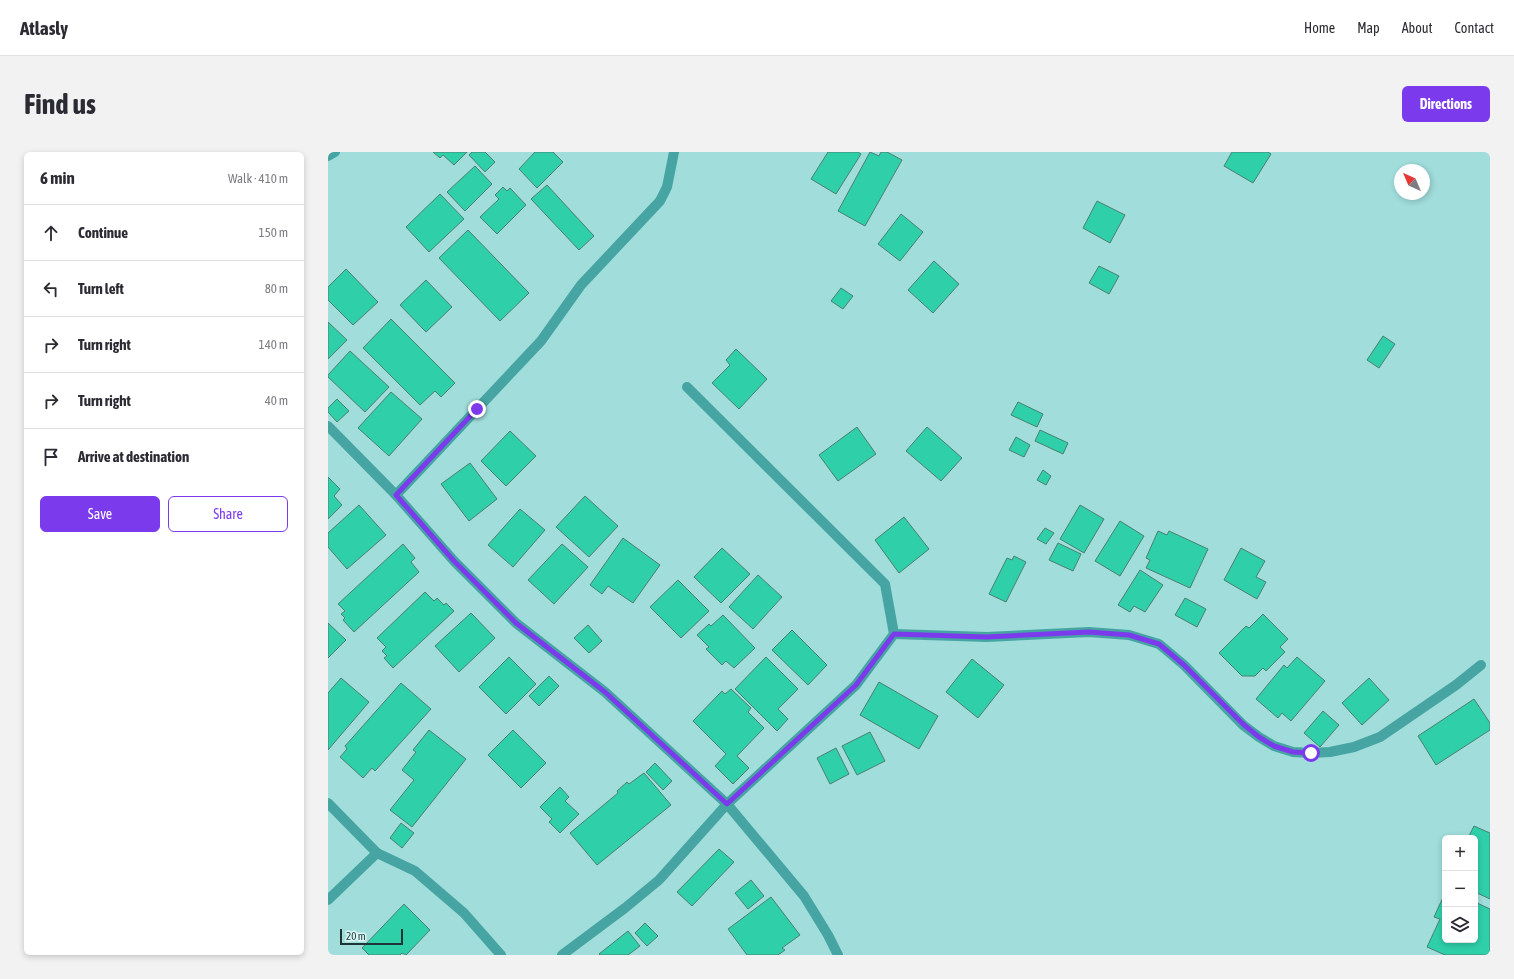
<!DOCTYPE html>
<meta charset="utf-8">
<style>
body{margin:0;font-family:"Asap Condensed",sans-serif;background:#f2f2f3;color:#2b2b33}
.controls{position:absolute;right:12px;bottom:12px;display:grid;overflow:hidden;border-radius:6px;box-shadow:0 2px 6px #0003}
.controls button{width:36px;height:36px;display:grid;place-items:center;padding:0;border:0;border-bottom:1px solid #e1e1e2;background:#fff;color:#2b2b33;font:20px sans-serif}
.compass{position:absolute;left:1066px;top:12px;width:36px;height:36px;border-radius:50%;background:#fff;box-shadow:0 2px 6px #0003;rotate:316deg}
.scale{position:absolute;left:12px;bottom:10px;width:63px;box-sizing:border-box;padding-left:4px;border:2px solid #1d3635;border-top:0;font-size:11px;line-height:14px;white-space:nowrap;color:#1d3635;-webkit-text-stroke:3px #daf8f6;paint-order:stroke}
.stop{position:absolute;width:12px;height:12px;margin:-9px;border:3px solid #7c3aed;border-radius:50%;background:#fff}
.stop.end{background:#7c3aed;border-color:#fff;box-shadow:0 1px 4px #0008}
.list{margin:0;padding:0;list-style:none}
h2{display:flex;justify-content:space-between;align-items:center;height:52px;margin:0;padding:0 16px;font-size:17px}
h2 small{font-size:13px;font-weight:400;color:#7c7c81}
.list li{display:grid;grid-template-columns:26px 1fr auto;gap:12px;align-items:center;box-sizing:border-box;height:56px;padding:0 16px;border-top:1px solid #e1e1e2}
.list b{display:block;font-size:15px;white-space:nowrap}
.list em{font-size:13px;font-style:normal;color:#7c7c81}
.actions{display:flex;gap:8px;padding:12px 16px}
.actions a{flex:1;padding:9px 0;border:1px solid #7c3aed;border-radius:6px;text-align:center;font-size:14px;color:#7c3aed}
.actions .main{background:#7c3aed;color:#fff}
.icon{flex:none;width:22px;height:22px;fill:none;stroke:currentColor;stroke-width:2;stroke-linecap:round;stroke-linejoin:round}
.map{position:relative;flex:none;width:1162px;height:803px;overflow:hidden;border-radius:6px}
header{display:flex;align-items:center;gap:24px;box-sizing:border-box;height:56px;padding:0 20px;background:#fff;border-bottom:1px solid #e1e1e2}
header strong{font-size:19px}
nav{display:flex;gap:22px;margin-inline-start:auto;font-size:14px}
.intro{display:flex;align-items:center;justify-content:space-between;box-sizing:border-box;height:96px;padding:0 24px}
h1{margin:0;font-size:28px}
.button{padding:10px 18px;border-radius:6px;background:#7c3aed;color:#fff;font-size:14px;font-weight:700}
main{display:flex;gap:24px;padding:0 24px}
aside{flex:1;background:#fff;border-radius:6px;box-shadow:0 2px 6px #0003}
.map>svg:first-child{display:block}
</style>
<header>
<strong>Atlasly</strong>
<nav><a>Home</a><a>Map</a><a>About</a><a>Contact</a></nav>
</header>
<div class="intro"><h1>Find us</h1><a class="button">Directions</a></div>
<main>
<aside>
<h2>6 min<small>Walk · 410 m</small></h2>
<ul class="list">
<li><svg class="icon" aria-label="ahead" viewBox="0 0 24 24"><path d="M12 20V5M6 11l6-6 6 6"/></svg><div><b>Continue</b></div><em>150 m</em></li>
<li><svg class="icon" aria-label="left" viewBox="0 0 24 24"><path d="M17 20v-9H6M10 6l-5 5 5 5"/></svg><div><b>Turn left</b></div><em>80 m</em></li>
<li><svg class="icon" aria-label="right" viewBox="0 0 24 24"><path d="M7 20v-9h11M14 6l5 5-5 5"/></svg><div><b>Turn right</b></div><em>140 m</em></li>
<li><svg class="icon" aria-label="right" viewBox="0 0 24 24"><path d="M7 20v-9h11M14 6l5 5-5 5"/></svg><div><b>Turn right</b></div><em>40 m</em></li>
<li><svg class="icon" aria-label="arrive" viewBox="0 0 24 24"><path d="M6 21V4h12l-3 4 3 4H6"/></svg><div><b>Arrive at destination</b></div></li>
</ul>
<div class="actions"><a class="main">Save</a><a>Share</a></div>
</aside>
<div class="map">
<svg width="1162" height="803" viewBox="0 0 1162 803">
<rect width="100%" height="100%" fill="#a0dddb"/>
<g fill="#2fcfaa" stroke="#4b8070">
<polygon points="105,0 139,0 126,13 115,3 112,6"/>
<polygon points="144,0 157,0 167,10 157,20 141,3"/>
<polygon points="207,0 225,0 235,10 209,36 191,17"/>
<polygon points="500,0 530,0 533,2 508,42 483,27"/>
<polygon points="542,0 551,4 553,0 559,0 574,8 537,74 510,59"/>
<polygon points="904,0 940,0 943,2 925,31 896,14"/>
<polygon points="147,14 164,32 137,59 119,40"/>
<polygon points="219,33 266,84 251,98 203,47"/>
<polygon points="175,35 179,39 182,36 198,53 169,82 152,65 171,47 167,43"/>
<polygon points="112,42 136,67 101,100 78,75"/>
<polygon points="769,49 797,63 782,91 755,76"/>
<polygon points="573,62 595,80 572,109 550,92"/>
<polygon points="140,78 201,141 172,169 111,106"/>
<polygon points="606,109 631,132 605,161 580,138"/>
<polygon points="771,114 791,124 781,142 761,131"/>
<polygon points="18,117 50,150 25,173 0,148 0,135"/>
<polygon points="98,128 124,155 98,180 72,153"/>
<polygon points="513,136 525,144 515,157 503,149"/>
<polygon points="63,167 127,231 113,245 107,239 92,253 35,196"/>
<polygon points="0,170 19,188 0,207"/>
<polygon points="1055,184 1067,192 1051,216 1039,208"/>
<polygon points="408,197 439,227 411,257 384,231 402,213 398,208"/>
<polygon points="22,199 61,235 37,260 0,225 0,223"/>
<polygon points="63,240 94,267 61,304 30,276"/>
<polygon points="9,247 21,259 9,270 0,260 0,256"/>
<polygon points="690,250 715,262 709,275 683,263"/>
<polygon points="529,275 548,302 510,329 491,303"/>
<polygon points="599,275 634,306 613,329 578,299"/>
<polygon points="712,278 740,291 735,302 707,289"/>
<polygon points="182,279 208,304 178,334 153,309"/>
<polygon points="688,285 702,293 696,305 681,298"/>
<polygon points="142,311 169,347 141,369 113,332"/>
<polygon points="715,318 723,324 718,333 709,328"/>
<polygon points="0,325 12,337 6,344 14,353 0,367"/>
<polygon points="257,344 290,374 261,405 228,375"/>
<polygon points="31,353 58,383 19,417 0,395 0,381"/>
<polygon points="752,353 776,367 756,401 732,387"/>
<polygon points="192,357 217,378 185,415 160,393"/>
<polygon points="576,365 601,397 571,421 547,388"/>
<polygon points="792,369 816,384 792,424 767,409"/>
<polygon points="717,376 726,381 718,392 709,387"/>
<polygon points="830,379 839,383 841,379 880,397 862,436 818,416 822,408 818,406"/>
<polygon points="295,386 332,413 305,451 280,434 274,442 262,433"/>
<polygon points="730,391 753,402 745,419 721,408"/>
<polygon points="75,392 87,406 83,410 91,420 26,480 15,468 17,466 13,462 17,459 10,452"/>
<polygon points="234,392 260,415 226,452 200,428"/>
<polygon points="394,396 422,422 393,451 366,425"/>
<polygon points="913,396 937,409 928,425 938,430 929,447 896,428"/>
<polygon points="686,404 698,410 678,450 661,442 679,406 684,408"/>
<polygon points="812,418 835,433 817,460 806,454 802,460 790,453"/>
<polygon points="430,423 454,445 425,477 401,455"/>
<polygon points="350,428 381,459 353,486 322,455"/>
<polygon points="97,440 106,449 109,446 116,453 118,451 126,459 65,516 56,506 59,504 54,499 58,495 49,486"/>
<polygon points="857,446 878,457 869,475 847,463"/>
<polygon points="143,461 167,486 131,520 107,494"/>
<polygon points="935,462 960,487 952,495 957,500 938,519 935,516 927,524 914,524 891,501 918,474 921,476"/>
<polygon points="395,463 427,496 406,516 398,509 394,513 378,497 381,495 369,483 381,472 383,474"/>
<polygon points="0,471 18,488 0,506"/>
<polygon points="260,473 274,489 261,501 246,486"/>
<polygon points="464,478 499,513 480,533 444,498"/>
<polygon points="181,505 208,532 178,562 151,535"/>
<polygon points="438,505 470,537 450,557 460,567 449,579 407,537"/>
<polygon points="969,505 997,529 963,569 954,561 950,566 928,547 956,513 959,516"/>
<polygon points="644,507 676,533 650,566 618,540"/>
<polygon points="221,524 231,534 211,554 201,544"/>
<polygon points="13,526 41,550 0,598 0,541"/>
<polygon points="1041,526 1061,548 1034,573 1014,551"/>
<polygon points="551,530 610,564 591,597 532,563"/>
<polygon points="73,531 103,557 47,619 44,616 35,626 12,605 19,597 17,594"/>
<polygon points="403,537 423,556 420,560 436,576 409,604 421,616 405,632 387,614 398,602 365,569 394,539 397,542"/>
<polygon points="1146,547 1162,571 1162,578 1108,613 1090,584"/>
<polygon points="995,559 1011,573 992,595 976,581"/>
<polygon points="101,578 138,607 84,675 62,658 86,628 74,618 88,600 85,598"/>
<polygon points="185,578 218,611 193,636 160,603"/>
<polygon points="542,580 557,609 529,623 514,594"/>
<polygon points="508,596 521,622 502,632 489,606"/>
<polygon points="327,611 344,629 335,638 318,620"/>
<polygon points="316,621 343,653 269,713 242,681 290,641 289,639 299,630 301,632"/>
<polygon points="232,635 241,645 237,649 251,662 232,681 221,670 224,667 212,655"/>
<polygon points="73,671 86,681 74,696 62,686"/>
<polygon points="1146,674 1162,681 1162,747 1147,740 1147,686 1140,686"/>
<polygon points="391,697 406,710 364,754 349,740"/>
<polygon points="423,728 436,744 420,757 407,741"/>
<polygon points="1117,741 1117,788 1147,788 1147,750 1162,757 1162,803 1117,803 1099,795 1112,767 1106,765"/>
<polygon points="443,745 472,783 454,796 457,798 450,803 419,803 400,777"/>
<polygon points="76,752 102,778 78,803 74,801 72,803 41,803 34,796"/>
<polygon points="317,771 330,784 319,794 307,781"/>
<polygon points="300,779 312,794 300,803 272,803 271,802"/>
</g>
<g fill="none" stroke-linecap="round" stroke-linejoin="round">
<g stroke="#46a5a2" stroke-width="10">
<polyline points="0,4 7,0"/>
<polyline points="0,274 68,343 126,409 188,471 277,540 399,652 476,744 500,783 510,803"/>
<polyline points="68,343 213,189 253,133 332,49 339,35 346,0"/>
<polyline points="566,482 659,485 761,480 801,483 831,492 856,513 915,573 931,585 946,594 965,600 983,601 1002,600 1026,595 1052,585 1128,533 1153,513"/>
<polyline points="0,651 49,701 87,719 136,761 173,803"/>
<polyline points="0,748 49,701"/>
<polyline points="234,803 297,756 331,728 399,652 528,533 566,482 557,432 359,235"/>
</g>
</g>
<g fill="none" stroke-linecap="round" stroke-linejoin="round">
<polyline stroke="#7c3aed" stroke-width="5" points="149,257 68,343 126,409 188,471 277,540 399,652 528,533 566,482 658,485 761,480 801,483 831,492 856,513 915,572 931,585 946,594 965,600 983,601"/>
</g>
</svg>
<div class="controls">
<button>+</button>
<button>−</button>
<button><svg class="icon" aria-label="layers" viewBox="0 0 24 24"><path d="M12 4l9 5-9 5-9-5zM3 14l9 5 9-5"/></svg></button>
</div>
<svg class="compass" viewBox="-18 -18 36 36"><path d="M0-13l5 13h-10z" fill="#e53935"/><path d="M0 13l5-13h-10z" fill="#7c7c81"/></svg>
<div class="scale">20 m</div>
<div class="stop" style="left:983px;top:601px"></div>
<div class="stop end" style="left:149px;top:257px"></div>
</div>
</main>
